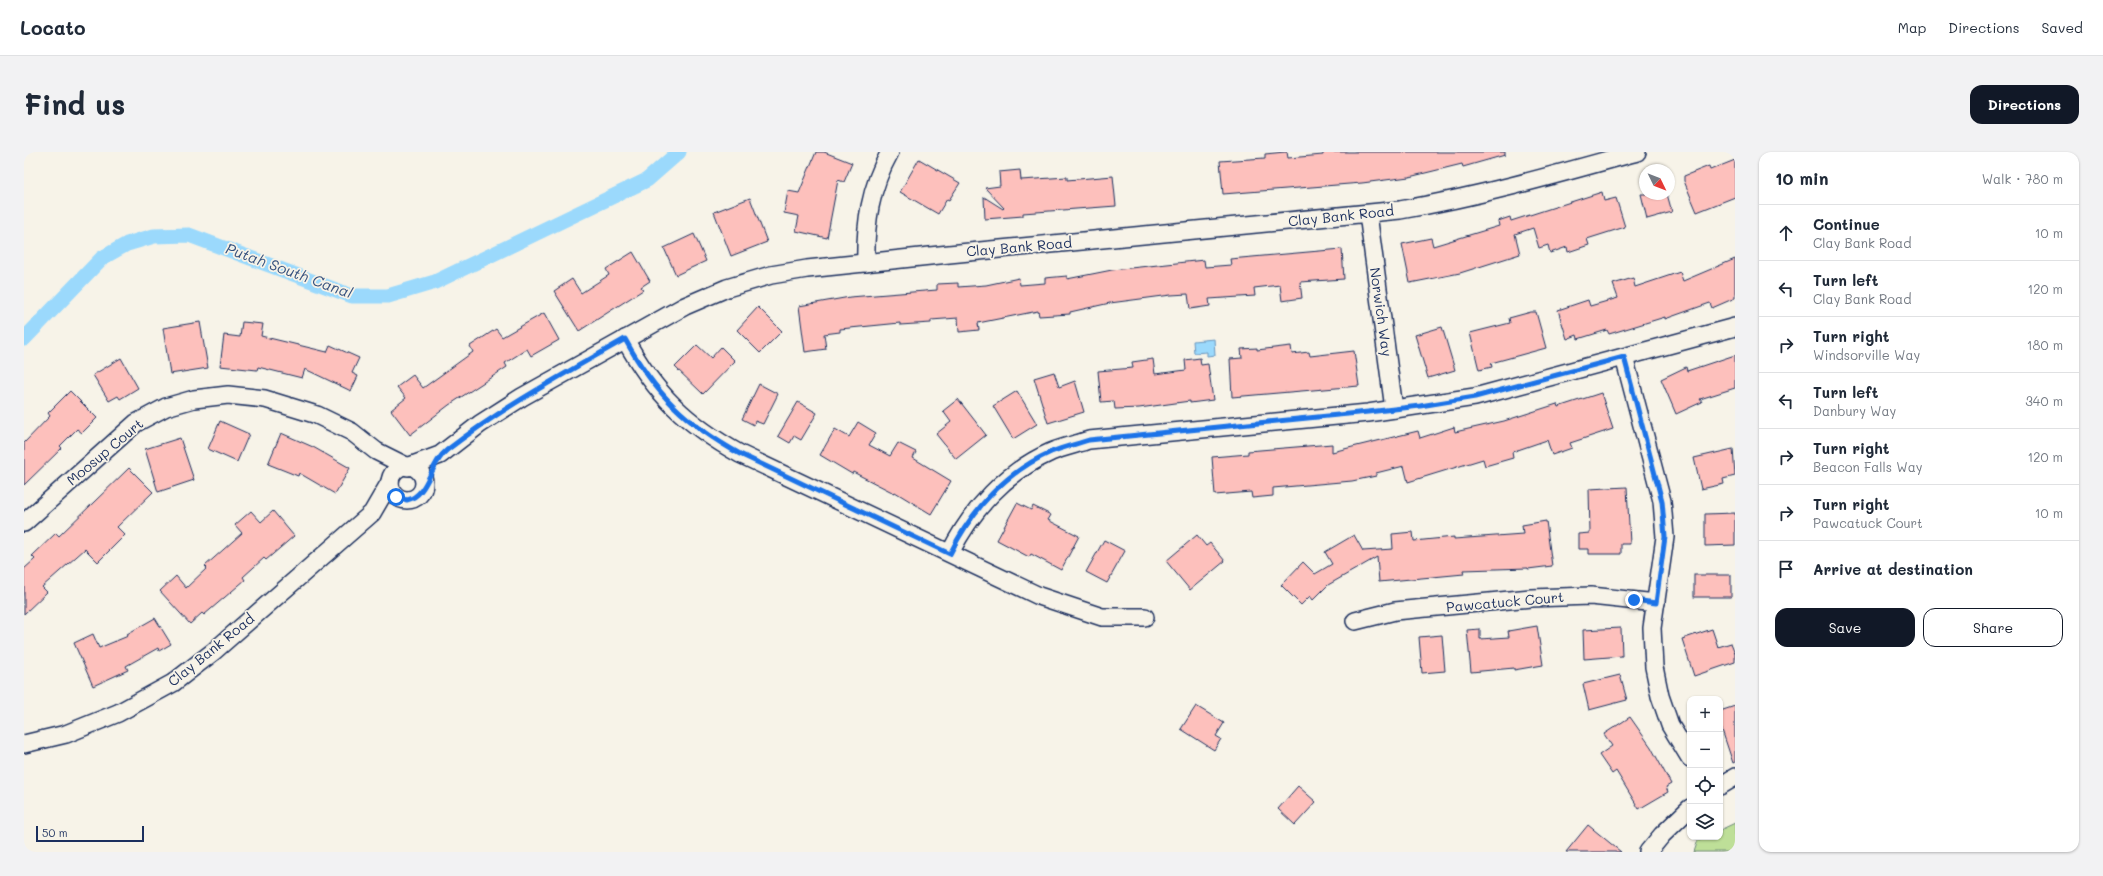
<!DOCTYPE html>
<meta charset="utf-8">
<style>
body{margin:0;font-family:Mali,sans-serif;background:#f2f2f3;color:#1f2937}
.controls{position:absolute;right:12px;bottom:12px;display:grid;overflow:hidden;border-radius:8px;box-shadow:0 1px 3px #0004}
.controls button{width:36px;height:36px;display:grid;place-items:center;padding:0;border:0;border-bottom:1px solid #e0e1e3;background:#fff;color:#1f2937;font:20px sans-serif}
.compass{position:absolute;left:1615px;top:12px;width:36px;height:36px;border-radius:50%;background:#fff;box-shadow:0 1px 3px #0004;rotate:133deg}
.scale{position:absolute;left:12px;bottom:10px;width:108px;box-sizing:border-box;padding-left:4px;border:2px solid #1b2f5e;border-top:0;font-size:11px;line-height:14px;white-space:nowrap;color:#1b2f5e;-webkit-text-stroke:3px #f7f3e8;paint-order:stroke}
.stop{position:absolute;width:12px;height:12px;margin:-9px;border:3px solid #1a73e8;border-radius:50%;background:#fff}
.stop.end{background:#1a73e8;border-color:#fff;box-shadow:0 1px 4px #0008}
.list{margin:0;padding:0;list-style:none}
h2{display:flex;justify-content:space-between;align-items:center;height:52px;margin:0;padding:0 16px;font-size:17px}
h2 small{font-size:13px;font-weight:400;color:#747a83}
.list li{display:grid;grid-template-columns:26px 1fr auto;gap:12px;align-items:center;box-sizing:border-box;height:56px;padding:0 16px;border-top:1px solid #e0e1e3}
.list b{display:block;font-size:15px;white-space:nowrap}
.list p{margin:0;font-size:13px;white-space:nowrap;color:#747a83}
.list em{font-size:13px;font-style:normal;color:#747a83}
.actions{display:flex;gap:8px;padding:12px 16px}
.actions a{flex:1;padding:9px 0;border:1px solid #111827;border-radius:12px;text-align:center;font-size:14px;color:#111827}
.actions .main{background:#111827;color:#fff}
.icon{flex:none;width:22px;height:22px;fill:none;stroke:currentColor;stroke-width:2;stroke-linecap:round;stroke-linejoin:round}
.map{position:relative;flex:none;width:1711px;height:700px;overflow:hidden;border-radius:12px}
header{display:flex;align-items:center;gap:24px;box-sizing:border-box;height:56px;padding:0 20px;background:#fff;border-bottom:1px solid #e0e1e3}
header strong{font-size:19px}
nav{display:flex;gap:22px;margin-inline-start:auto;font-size:14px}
.intro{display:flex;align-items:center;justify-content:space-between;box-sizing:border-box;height:96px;padding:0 24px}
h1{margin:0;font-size:28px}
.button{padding:10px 18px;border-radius:12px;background:#111827;color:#fff;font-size:14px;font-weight:700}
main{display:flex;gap:24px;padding:0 24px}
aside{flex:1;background:#fff;border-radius:12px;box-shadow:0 1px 3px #0004}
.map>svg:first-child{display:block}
</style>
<header>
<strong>Locato</strong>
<nav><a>Map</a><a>Directions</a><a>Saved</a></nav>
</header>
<div class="intro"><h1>Find us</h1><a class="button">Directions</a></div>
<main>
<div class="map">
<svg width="1711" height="700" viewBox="0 0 1711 700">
<rect width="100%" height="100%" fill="#f7f3e8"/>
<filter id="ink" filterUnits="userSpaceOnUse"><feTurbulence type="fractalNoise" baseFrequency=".025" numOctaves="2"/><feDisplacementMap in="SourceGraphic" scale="8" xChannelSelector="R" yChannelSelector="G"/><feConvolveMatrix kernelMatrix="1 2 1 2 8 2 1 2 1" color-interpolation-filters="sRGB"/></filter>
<g filter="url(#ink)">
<polygon fill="#bedf98" stroke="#6c877b" points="1711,671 1711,700 1670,700 1674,688 1681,685 1696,685 1696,678"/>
<polygon fill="#9bd9fc" stroke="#6895bd" points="1190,187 1191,203 1183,204 1183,200 1170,201 1169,189"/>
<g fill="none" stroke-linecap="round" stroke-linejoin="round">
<polyline stroke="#9bd9fc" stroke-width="15" points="0,187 78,106 103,92 130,84 165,83 328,144 364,144 411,130 623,28 655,0"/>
</g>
<g fill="#fdc0bc" stroke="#1b2f5e">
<polygon points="792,0 800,0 828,11 820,30 814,28 803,86 772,79 775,64 760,61 764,39 775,41"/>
<polygon points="1261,0 1263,0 1264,6 1299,3 1299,0 1481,0 1481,3 1439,15 1438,12 1385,25 1338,31 1199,42 1196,9 1241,6 1241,2"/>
<polygon points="895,7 936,31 925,48 923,47 914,62 876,40"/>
<polygon points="1711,8 1711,45 1673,60 1660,29 1660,24 1685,14 1686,18"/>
<polygon points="996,18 997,28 1043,25 1043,28 1089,24 1092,54 999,61 999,64 961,67 960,45 979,57 980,56 961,36 976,34 975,20"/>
<polygon points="1578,40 1580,49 1592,46 1601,75 1563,87 1565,93 1544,100 1543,95 1526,101 1524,93 1515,96 1509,76 1491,82 1496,102 1436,121 1386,131 1378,92 1407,86 1409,94 1475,74 1474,69 1486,65 1487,69"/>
<polygon points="1617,42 1643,42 1648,60 1623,67"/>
<polygon points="726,46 743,90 707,104 690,60"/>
<polygon points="670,82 682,109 652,123 640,96"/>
<polygon points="1318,97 1320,127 1276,130 1278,146 1258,149 1256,133 1230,136 1231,144 1185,147 1186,154 1166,157 1164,142 1147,143 1086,151 1046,160 1046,162 1015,164 1014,159 954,171 955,178 935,180 934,166 907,168 907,171 876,173 876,171 816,177 816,180 800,182 802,197 781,200 775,154 826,145 913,138 913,132 934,131 934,135 962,133 995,126 996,133 1021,131 1021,126 1043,124 1043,127 1088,118 1180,108 1181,115 1207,113 1206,107"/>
<polygon points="609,100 626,129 617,135 619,138 555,179 530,139 548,127 557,141 585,123 582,117"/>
<polygon points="1711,107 1711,146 1688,156 1686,151 1641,167 1641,165 1585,182 1583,178 1554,187 1553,183 1543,187 1534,158 1564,148 1566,154 1594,146 1589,132 1609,126 1611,135 1656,120 1659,129"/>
<polygon points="734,155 758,179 736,201 713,178"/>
<polygon points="1507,160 1512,160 1522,196 1467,211 1468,215 1455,218 1446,181 1486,171 1485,166"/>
<polygon points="520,161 535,188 507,204 503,197 481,211 483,215 425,253 386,283 367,258 382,246 373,235 389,223 399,236 449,200 446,194 472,177 478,185"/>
<polygon points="176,170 184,216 146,222 139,176"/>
<polygon points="218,170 239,172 237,184 303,200 306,193 335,206 328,221 334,224 327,239 281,217 278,226 234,215 233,218 196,214 200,183 216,185"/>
<polygon points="1418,175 1431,218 1404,226 1391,183"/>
<polygon points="673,193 687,206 697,195 711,209 679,242 651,215"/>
<polygon points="1267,194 1268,202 1285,200 1286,204 1330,199 1335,234 1208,245 1206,207 1218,206 1217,197 1233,196 1233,198"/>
<polygon points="1711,203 1711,236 1676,247 1678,250 1652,262 1637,227 1662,215 1663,219"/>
<polygon points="97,206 114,236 96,247 94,244 85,249 69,223"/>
<polygon points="1176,206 1177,213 1184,212 1189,248 1166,251 1166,249 1115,256 1091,257 1090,249 1077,250 1074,219 1109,216 1108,210 1129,207 1131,222 1162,218 1161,208"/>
<polygon points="1030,220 1035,235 1051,229 1060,260 1024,271 1010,226"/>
<polygon points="735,232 754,242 739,272 731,269 730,273 718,267"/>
<polygon points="46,239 73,266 58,281 53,277 36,294 38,296 0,333 0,291 26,264 24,261"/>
<polygon points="993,239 1013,272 989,287 969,254"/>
<polygon points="1577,241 1589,277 1546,291 1548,296 1528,303 1523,288 1488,300 1489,306 1461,314 1459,307 1384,330 1380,314 1352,321 1352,324 1328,329 1249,336 1249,344 1228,346 1227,340 1191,343 1188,305 1224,302 1224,299 1308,292 1308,300 1394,279 1396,286 1430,275 1431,280 1480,269 1533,252 1534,255"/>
<polygon points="934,247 962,283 932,307 912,282 927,270 919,259"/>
<polygon points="774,250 793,261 777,288 770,284 766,291 754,284"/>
<polygon points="196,269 225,282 213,310 184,297"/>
<polygon points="834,270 852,281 845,293 866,304 874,291 892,300 889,306 927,329 907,362 871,340 870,341 829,320 828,322 796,303 811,277 825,285"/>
<polygon points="257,281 289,295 326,316 311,342 275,321 274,324 244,312"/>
<polygon points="156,286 170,328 134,340 121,297"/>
<polygon points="1709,297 1711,324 1699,327 1700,332 1677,337 1670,306"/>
<polygon points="105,316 129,340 93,375 101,383 74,410 61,397 18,435 23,440 0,462 0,417 11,407 8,404 32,381 35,384"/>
<polygon points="1603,335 1606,392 1597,392 1597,402 1565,402 1565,397 1554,397 1554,382 1566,381 1565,337"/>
<polygon points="993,351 1007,358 1009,354 1027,363 1024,368 1055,384 1037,418 1007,402 1005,405 973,388"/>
<polygon points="227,359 237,370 249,359 270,384 242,408 240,406 219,425 221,428 180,463 178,461 166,472 136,439 152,424 162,436 183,416 181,414 218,381 211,373"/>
<polygon points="1711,361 1711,393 1681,394 1681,362"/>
<polygon points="1522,369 1528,414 1504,417 1504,416 1439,418 1440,422 1355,430 1353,405 1304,433 1289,448 1286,444 1277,453 1257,433 1279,410 1291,422 1308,412 1301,400 1330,383 1339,399 1369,397 1368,382 1389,380 1390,389 1430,385 1430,387 1499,382 1498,373"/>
<polygon points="1173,383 1182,394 1186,391 1201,409 1166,438 1142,409"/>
<polygon points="1080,388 1101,399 1083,431 1062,420"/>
<rect x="1670" y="423" width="37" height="22"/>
<polygon points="131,466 147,492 135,499 134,496 102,514 104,518 69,534 50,491 69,482 75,496 104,484 103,482"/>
<polygon points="1513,474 1519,513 1490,518 1490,516 1447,520 1443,478 1456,477 1456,487 1485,485 1484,479"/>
<polygon points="1597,476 1598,504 1560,507 1559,478"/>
<polygon points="1688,477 1694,495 1707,491 1711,501 1711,510 1670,524 1658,487"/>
<polygon points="1418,483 1421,519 1398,521 1395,485"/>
<polygon points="1596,523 1603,548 1565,558 1559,532"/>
<polygon points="1172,554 1200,571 1192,584 1197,587 1190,598 1157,577"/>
<polygon points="1711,554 1711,610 1709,611 1696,572 1696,559"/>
<polygon points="1606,565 1627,595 1647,632 1642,635 1644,640 1615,657 1592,619 1588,622 1575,603 1588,594 1580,582"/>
<polygon points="1274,634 1292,650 1271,673 1254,657"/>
<polygon points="1564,673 1597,700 1542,700"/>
</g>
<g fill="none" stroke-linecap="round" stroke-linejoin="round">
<defs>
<g id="minor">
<polyline points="1344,62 1370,257"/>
<path d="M842 111C841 71 846 36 866 0"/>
<path d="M601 187C631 242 662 272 716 302L1015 444 1078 465H1121"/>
<polyline points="1600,205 1638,349 1641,385 1628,476 1630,515 1636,544 1646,573 1666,606"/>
<path d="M386 314 416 303 456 272 498 245 661 154 703 136 747 123 783 117 925 102 1376 58C1457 44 1534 22 1613 0"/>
<circle cx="383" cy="331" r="17"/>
<polyline points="0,371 112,271 142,255 170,247 204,243 241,247 293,263 328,280 352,299 384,315"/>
<path d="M926 401C948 357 982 320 1027 300 1039 295 1053 292 1065 288L1344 261 1451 245 1711 175"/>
<polyline points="1331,469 1371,459 1507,446 1567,444 1632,451"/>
<polyline points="0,592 42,582 94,561 149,531 189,500 348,361 366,330"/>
<polyline points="1696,634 1711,625"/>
<polyline points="1624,700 1638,683 1666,656"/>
</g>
</defs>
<use href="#minor" stroke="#1b2f5e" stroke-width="20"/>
<use href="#minor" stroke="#f7f3e8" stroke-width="17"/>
</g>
</g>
<g fill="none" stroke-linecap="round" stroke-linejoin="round" filter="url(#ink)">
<path stroke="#1a73e8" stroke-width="5" d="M372 345 383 348C404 344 406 311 423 298 479 255 540 222 601 187 631 242 662 272 716 302L926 402C948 357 982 320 1027 300 1039 295 1053 292 1065 288L1344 260 1396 254 1451 245 1600 205 1638 349 1641 385 1632 451 1610 448"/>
</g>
<g text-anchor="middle" stroke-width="3.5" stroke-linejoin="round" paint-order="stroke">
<g font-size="14" fill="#1b2f5e" stroke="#f7f3e8">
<text transform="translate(1317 64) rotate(-6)" y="5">Clay Bank Road</text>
<text transform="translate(995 95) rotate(-5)" y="5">Clay Bank Road</text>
<text transform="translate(1357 160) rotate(82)" y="5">Norwich Way</text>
<text transform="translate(81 300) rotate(-40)" y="5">Moosup Court</text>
<text transform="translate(1481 450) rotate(-5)" y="5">Pawcatuck Court</text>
<text transform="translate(187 498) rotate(-39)" y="5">Clay Bank Road</text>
</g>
<g font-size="15" font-style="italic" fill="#35517e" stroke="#f7f3e8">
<text transform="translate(265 119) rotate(20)" y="5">Putah South Canal</text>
</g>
</g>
</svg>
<div class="controls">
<button>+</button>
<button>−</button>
<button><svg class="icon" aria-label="locate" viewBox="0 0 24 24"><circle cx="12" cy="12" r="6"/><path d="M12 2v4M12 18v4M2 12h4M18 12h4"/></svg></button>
<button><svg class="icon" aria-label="layers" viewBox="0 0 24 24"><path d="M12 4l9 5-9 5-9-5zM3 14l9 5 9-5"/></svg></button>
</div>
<svg class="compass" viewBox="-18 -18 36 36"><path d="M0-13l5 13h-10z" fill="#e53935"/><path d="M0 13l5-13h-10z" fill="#747a83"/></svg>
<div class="scale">50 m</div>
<div class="stop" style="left:372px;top:345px"></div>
<div class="stop end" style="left:1610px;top:448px"></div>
</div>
<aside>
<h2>10 min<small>Walk · 780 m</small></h2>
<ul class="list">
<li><svg class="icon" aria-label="ahead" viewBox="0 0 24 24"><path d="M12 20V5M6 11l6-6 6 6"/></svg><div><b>Continue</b><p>Clay Bank Road</p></div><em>10 m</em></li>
<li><svg class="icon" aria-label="left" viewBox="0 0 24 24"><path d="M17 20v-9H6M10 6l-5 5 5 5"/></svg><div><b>Turn left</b><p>Clay Bank Road</p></div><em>120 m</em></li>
<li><svg class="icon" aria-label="right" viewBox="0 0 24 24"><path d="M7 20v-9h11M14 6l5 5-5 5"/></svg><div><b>Turn right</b><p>Windsorville Way</p></div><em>180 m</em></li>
<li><svg class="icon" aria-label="left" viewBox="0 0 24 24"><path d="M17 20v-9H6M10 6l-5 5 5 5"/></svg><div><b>Turn left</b><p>Danbury Way</p></div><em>340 m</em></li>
<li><svg class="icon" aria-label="right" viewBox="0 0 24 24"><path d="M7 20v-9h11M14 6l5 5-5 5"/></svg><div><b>Turn right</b><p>Beacon Falls Way</p></div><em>120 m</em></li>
<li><svg class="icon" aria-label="right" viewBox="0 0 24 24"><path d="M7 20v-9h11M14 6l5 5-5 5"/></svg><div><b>Turn right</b><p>Pawcatuck Court</p></div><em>10 m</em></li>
<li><svg class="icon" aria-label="arrive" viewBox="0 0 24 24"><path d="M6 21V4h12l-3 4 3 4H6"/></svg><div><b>Arrive at destination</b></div></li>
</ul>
<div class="actions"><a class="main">Save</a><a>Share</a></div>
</aside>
</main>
